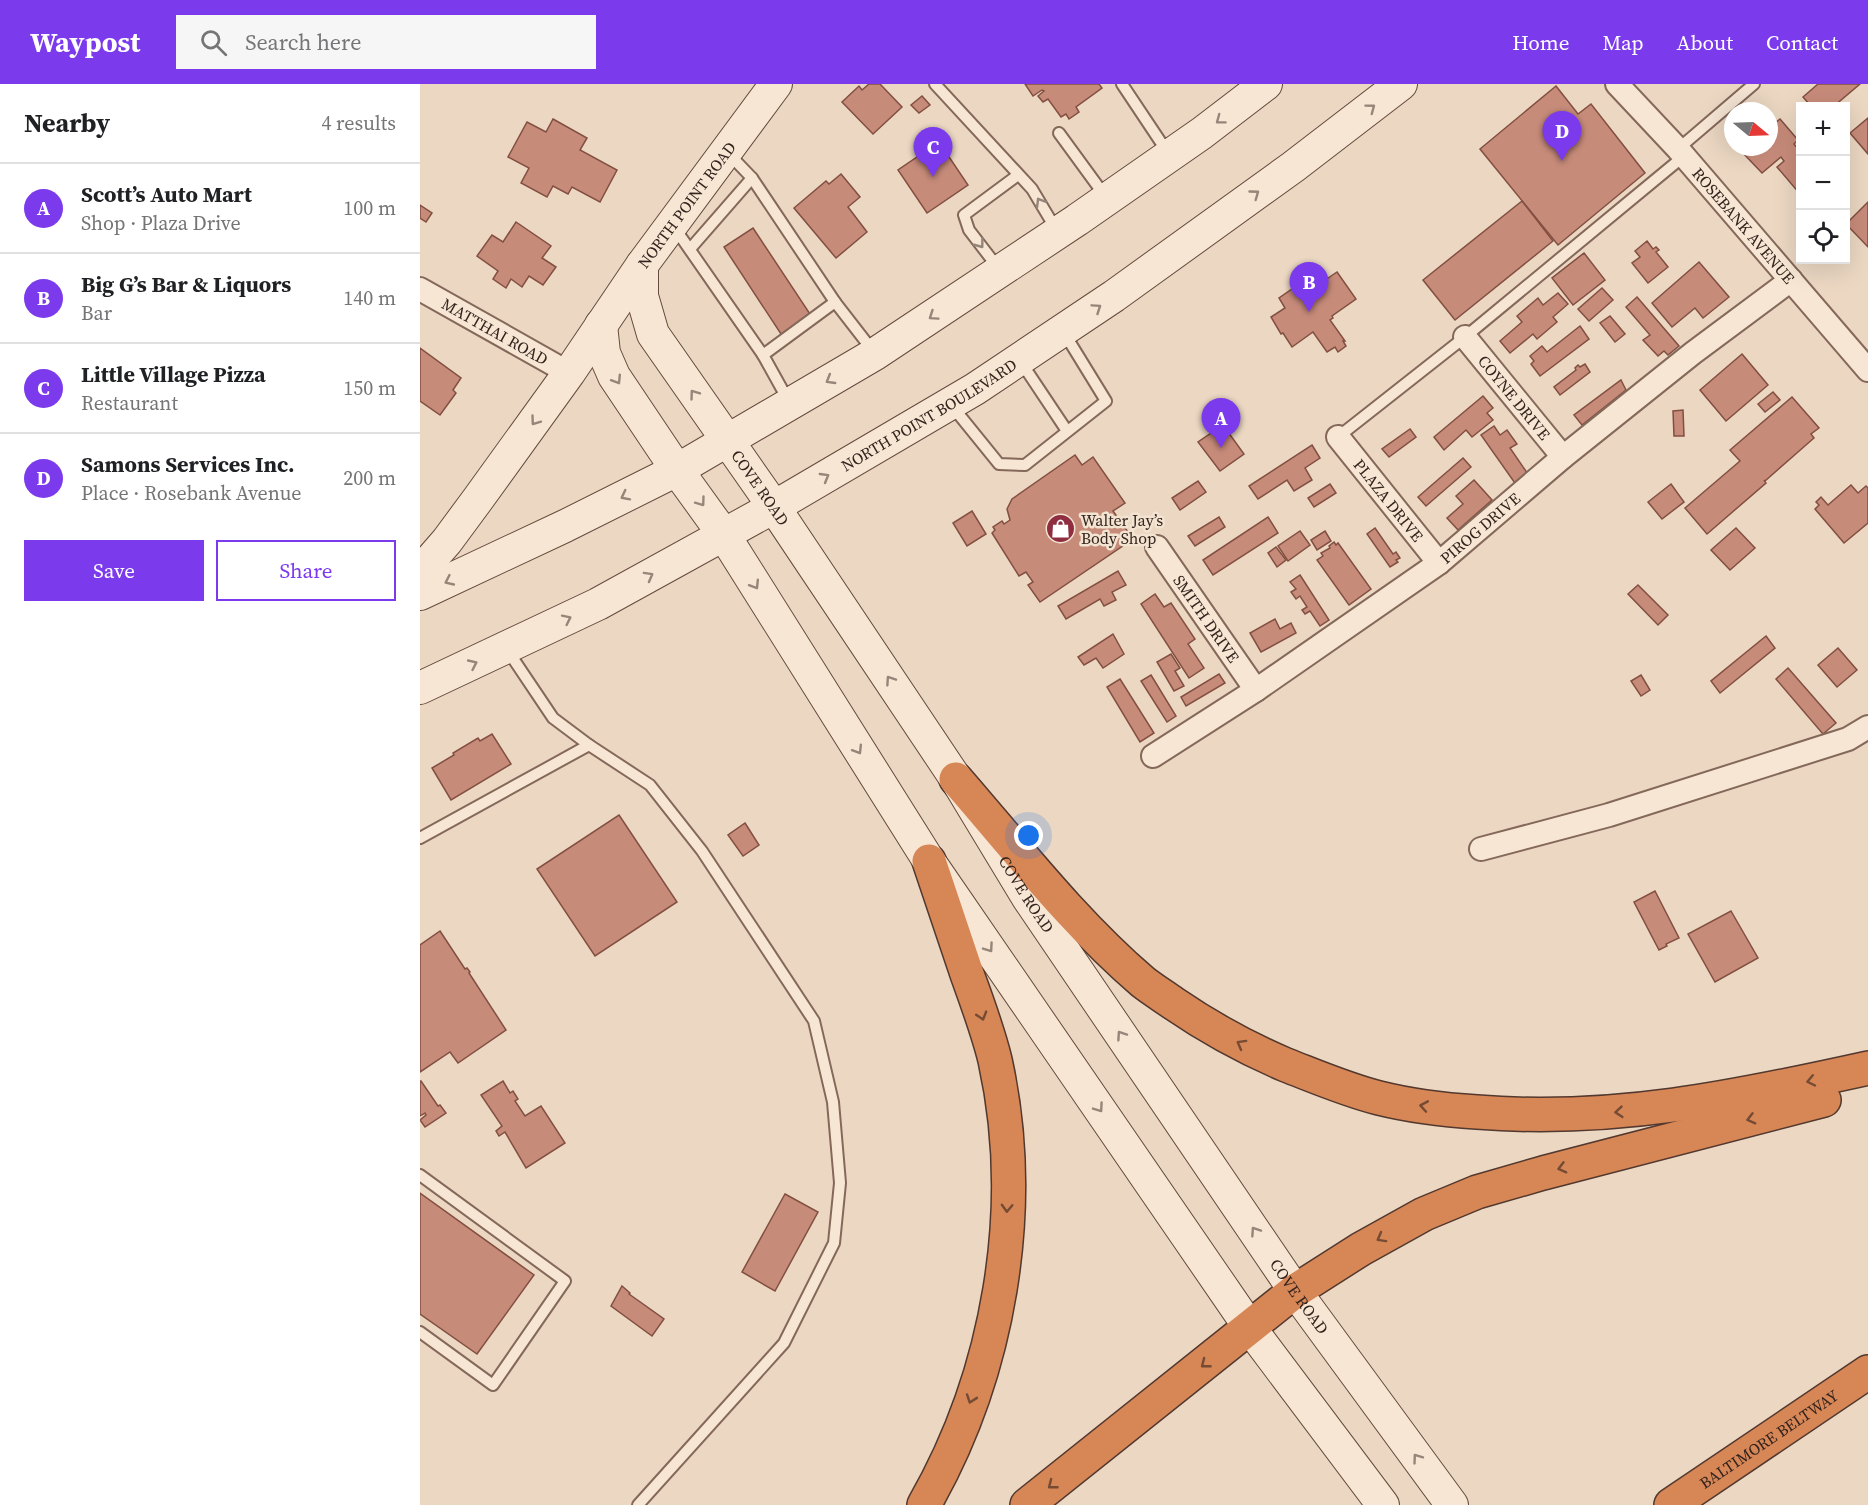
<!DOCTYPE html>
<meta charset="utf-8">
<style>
body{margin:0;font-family:"Source Serif 4",serif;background:#f6f6f6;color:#202124}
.controls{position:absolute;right:18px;top:18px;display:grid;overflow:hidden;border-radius:0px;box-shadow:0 6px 24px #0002}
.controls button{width:54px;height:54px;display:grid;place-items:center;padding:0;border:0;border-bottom:2px solid #e0e0e0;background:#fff;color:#202124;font:30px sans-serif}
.compass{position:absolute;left:1304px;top:18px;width:54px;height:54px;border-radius:50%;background:#fff;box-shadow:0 6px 24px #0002;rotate:109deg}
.you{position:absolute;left:609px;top:752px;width:21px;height:21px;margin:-15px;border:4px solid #fff;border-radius:50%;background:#1a73e8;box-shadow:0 0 0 9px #1a73e833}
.badge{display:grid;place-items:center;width:39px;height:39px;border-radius:50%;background:#7c3aed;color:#fff;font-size:20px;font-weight:700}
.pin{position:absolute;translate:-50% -50px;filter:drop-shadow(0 2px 3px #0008)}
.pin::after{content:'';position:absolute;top:32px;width:21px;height:18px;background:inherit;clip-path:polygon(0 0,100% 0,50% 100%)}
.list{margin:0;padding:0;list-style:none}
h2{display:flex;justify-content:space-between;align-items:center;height:78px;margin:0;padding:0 24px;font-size:26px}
h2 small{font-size:20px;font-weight:400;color:#757577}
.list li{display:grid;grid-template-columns:39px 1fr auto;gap:18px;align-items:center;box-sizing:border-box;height:90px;padding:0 24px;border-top:2px solid #e0e0e0}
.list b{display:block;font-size:22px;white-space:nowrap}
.list p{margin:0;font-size:20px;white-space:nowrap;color:#757577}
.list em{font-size:20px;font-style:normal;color:#757577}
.actions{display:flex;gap:12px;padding:18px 24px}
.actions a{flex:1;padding:14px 0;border:2px solid #7c3aed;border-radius:0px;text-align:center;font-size:21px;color:#7c3aed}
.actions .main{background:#7c3aed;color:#fff}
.icon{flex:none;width:33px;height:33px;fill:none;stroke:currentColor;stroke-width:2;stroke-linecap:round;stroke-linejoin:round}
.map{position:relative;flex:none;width:1448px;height:1421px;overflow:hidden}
header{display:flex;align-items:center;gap:36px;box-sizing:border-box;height:84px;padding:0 30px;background:#7c3aed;color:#fff}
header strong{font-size:28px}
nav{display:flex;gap:33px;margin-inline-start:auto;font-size:21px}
.search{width:420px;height:54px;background:#f6f6f6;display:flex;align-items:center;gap:15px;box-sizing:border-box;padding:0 21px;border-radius:0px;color:#757577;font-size:22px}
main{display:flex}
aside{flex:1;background:#fff}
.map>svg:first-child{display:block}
</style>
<header>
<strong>Waypost</strong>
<div class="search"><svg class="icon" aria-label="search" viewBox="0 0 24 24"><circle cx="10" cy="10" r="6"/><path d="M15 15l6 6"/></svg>Search here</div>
<nav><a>Home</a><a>Map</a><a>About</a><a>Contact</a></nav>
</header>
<main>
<aside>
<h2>Nearby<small>4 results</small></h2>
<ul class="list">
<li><span class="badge">A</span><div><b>Scott’s Auto Mart</b><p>Shop · Plaza Drive</p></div><em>100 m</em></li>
<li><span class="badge">B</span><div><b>Big G’s Bar &amp; Liquors</b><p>Bar</p></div><em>140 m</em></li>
<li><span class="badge">C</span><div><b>Little Village Pizza</b><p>Restaurant</p></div><em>150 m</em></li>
<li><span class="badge">D</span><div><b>Samons Services Inc.</b><p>Place · Rosebank Avenue</p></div><em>200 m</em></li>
</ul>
<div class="actions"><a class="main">Save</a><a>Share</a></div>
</aside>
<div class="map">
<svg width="1448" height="1421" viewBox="0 0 1448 1421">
<rect width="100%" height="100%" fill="#ebd7c2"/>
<g fill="#c78b7a" stroke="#824f41" stroke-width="1.5">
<polygon points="449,0 460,0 482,23 453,50 422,18 439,2 442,6"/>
<polygon points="605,0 679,0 682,4 656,23 659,28 649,35 646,30 641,33 628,15 623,18 618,12 624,7 622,6 613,12"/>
<polygon points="1398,0 1440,0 1414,22 1391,22 1383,13"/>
<polygon points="1136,2 1158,30 1171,20 1225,89 1138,161 1060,65"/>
<polygon points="502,12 510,21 499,29 491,21"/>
<polygon points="1448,34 1448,70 1430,49"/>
<polygon points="133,35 167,54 160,66 197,86 180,118 152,103 148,110 133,102 127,113 101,99 109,84 88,73 107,38 126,48"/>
<polygon points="1360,35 1378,56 1374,60 1378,65 1380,63 1380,110 1357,83 1364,77 1361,73 1342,89 1322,68 1328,63 1349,63 1349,44"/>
<polygon points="519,58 548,101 507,129 478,86"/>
<polygon points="421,90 440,113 428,123 447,148 416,174 374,124 406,97 409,100"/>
<polygon points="1102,117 1133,157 1035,236 1003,196"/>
<polygon points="1448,118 1448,163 1426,140"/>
<polygon points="0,121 12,129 6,138 0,134"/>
<polygon points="96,138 131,162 122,174 136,183 123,201 109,192 102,203 91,195 86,204 73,195 78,187 57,172 72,151 83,158"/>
<polygon points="333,144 390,230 361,250 304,163"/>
<polygon points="1227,157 1233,165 1236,163 1239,166 1236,168 1248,183 1228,199 1212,179 1220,173 1215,167"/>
<polygon points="1164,169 1185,196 1153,221 1132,194"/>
<polygon points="1279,178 1309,213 1283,234 1275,224 1252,243 1232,219"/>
<polygon points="917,188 936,215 912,232 913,234 910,236 925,257 923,257 926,262 918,268 915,263 907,268 893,248 872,263 863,249 861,250 851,233 865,224 859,214 885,196 892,205"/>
<polygon points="1182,204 1193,216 1169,237 1158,225"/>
<polygon points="1138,209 1148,220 1133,233 1137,238 1117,255 1113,250 1090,269 1080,257 1102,238 1097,232 1118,214 1123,221"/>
<polygon points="1217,213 1259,262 1248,271 1244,267 1238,272 1223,256 1230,251 1206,223"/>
<polygon points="1190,232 1205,250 1195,258 1180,239"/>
<polygon points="1160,242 1169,255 1120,292 1111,280 1114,277 1110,272 1122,262 1127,268"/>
<polygon points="0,264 41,294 33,306 36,309 20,331 0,317"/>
<polygon points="1322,270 1348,301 1306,337 1280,306"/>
<polygon points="1165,280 1170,288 1140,311 1134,303 1156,286 1155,284 1158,281 1160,283"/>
<polygon points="1201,296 1206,306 1162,341 1154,331"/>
<polygon points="1353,308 1360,316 1345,328 1338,320"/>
<polygon points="1063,312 1073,324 1067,329 1073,336 1052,353 1046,346 1024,366 1014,353"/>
<polygon points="1372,313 1399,344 1391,350 1394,354 1345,397 1344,396 1346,399 1287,450 1265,424 1320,377 1310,366"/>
<polygon points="1263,326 1264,352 1254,352 1253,327"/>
<polygon points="803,341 824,370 800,387 778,358"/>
<polygon points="1074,342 1080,351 1087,346 1097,360 1090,364 1110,393 1097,402 1061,351"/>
<polygon points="990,345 996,353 969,373 962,365"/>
<polygon points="892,361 900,374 885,384 892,396 874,407 867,396 838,415 829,402"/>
<polygon points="655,371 662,381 673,373 705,419 693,427 713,455 620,518 608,501 613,498 606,488 599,492 572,449 575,446 573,443 582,437 584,440 590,436 587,425 592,415"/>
<polygon points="1043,374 1051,383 1006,422 998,413"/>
<polygon points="1054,396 1072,416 1038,446 1027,434 1043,420 1036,412"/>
<polygon points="778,397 786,408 760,426 752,414"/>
<polygon points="910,400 916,409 894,423 888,414"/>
<polygon points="1251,400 1264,418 1242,435 1228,418"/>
<polygon points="1431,401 1438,409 1446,402 1448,404 1448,439 1424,459 1395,425 1399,421 1396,418 1401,413 1408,421"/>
<polygon points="552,427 566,450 547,462 533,439"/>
<polygon points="799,433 805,443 775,462 768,452"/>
<polygon points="848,433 858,449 793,491 783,476"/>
<polygon points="955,444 973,470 976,468 980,474 976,476 978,478 970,483 947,450"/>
<polygon points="1316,444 1335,464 1310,486 1291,466"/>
<polygon points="880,447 890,461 868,477 858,462"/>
<polygon points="905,447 911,457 897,466 891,456"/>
<polygon points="914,458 916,461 918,459 951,505 929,521 897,476 903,472 901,469 910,464 909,462"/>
<polygon points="856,463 866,476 857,483 848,469"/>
<polygon points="698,487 706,501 692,508 696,516 684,522 680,515 646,535 638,522"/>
<polygon points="880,491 909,536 900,542 890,527 885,530 882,526 887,523 880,512 876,515 871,508 876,505 870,498"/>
<polygon points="1218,501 1248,531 1238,541 1208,510"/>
<polygon points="735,510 744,523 751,519 775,555 768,560 784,584 769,594 721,520"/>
<polygon points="855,535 860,545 871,539 876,549 841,568 830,549"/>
<polygon points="693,550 704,570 683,584 676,574 664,581 658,573"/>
<polygon points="1346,552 1355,564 1300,609 1291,597"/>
<polygon points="1418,564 1437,586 1417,603 1398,581"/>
<polygon points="751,570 760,584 755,587 764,602 754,607 737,578"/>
<polygon points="1368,584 1416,639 1403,650 1356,595"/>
<polygon points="799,590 805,599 766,622 761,613"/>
<polygon points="731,591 756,632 747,638 721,597"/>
<polygon points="1221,591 1230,606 1221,612 1211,597"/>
<polygon points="700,595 734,649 720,658 687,603"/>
<polygon points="72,650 91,680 31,716 12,684 34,671 33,669 58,654 60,657"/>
<polygon points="199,731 257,818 175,872 117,785"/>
<polygon points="325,739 339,761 323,772 308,751"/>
<polygon points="1235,807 1259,854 1246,860 1247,862 1239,866 1214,818"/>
<polygon points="1311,827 1338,874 1295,898 1268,850"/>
<polygon points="20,847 45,885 47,884 50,888 49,889 86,946 38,979 30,968 0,988 0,861"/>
<polygon points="0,997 1,997 18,1022 20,1021 26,1029 5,1043 0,1036 6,1031 5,1029 0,1032"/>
<polygon points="83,997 90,1009 93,1007 98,1015 95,1017 105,1032 121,1022 145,1059 106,1084 85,1048 79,1052 76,1047 82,1042 61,1011"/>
<polygon points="0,1109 114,1191 57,1270 0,1230"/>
<polygon points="365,1110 398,1128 355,1207 322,1188"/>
<polygon points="202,1202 210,1209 209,1210 244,1235 232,1252 191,1222"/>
</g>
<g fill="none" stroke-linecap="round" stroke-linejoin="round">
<defs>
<g id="lane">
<polyline points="515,0 612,105 637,147"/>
<polyline points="702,0 748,69"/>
<polyline points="639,49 685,112"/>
<polyline points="1258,65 1334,0"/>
<polyline points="309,70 332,94 415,218"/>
<polyline points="254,143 343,271"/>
<polyline points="270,165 332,94"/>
<polyline points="579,185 549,146 544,131 598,91"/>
<polyline points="601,278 647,347"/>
<polyline points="368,316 343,271 415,218 453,267"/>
<polyline points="532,322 579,380 605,381 686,317 643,247"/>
<polyline points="918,353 1045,253 1264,72"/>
<polyline points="88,567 133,634 169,661 230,701 282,767 394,937 413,1018 420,1099 414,1159 364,1259 218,1421"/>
<polyline points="0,754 169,661"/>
<polyline points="0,1091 145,1197 73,1301 0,1248"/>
</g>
<g id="street">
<path id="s1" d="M1197 0 1258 65 1448 286"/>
<path id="s2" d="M0 205 149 289"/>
<path id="s3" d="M1045 253 1143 373"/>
<path id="s4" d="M918 353 1019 479"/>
<path id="s5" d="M737 463 836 606"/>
<path id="s6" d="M733 672 836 606 1019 479 1143 373 1273 269 1371 196"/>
<polyline points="1061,765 1189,731 1428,655 1448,643"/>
</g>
<g id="secondary">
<path id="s7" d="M222 181V212L233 250 354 423 536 695 608 814 875 1207 1032 1421"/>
<polyline points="181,241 184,269 194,292 257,386 304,451 509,777 830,1244 963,1421"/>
<path id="s8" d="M0 488 27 457 58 415 149 289 222 181 356 0"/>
<polyline points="0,510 145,442 257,386 455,270 657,136 782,49 846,0"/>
<path id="s9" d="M0 604 178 520 354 423 555 305 694 212 873 83 981 0"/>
</g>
<g id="highway">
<path d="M536 695C596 764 653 838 723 898 732 905 743 912 753 919 788 943 826 964 866 981 897 993 927 1006 959 1014 991 1022 1025 1026 1057 1028 1192 1039 1317 1013 1448 984"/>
<path d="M504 1421C579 1290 608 1125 575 976 568 947 557 918 547 890 534 852 522 815 509 777"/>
<polyline points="607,1421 875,1207 941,1165 1004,1130 1057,1108 1123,1089 1404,1016"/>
<path id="s10" d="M1251 1421 1448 1288"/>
</g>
</defs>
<use href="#lane" stroke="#84685a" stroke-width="14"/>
<use href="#street" stroke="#84685a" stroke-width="26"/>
<use href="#secondary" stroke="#654a3d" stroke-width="34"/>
<use href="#highway" stroke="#52382e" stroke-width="36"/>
<use href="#lane" stroke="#f7e6d4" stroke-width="10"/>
<use href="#street" stroke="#f7e6d4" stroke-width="22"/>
<use href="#secondary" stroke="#f7e6d4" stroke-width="32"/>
<use href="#highway" stroke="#d78656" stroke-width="33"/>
</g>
<defs><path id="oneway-chevron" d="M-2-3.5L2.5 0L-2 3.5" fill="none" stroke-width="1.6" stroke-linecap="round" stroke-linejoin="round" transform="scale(1.5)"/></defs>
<g stroke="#968579">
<use href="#oneway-chevron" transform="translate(951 24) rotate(-37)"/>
<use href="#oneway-chevron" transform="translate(800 36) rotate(143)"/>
<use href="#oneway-chevron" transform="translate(835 110) rotate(-36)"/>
<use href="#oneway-chevron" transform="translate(620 118) rotate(-121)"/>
<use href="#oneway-chevron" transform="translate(560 160) rotate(53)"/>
<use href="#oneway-chevron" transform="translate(677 224) rotate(-34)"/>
<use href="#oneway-chevron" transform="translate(513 232) rotate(146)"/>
<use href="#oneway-chevron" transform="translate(197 296) rotate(58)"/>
<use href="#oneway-chevron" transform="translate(410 296) rotate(149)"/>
<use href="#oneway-chevron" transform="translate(274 310) rotate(-126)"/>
<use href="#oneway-chevron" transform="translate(115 337) rotate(126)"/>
<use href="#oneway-chevron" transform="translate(405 393) rotate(-30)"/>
<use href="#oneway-chevron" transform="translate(205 412) rotate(153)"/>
<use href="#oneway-chevron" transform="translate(281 418) rotate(54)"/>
<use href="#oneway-chevron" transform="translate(229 492) rotate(-29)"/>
<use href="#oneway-chevron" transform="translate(29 497) rotate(155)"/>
<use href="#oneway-chevron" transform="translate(335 501) rotate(58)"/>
<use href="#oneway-chevron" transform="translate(147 535) rotate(-26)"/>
<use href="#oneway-chevron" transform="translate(53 580) rotate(-25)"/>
<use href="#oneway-chevron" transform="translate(470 596) rotate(-124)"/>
<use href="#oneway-chevron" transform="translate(438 666) rotate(58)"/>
<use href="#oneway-chevron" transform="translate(569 864) rotate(55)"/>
<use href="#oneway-chevron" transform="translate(701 951) rotate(-124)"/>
<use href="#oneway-chevron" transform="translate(679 1024) rotate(55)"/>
<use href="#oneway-chevron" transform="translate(835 1147) rotate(-124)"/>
<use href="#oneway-chevron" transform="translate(997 1374) rotate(-126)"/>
</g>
<g stroke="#754b34">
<use href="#oneway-chevron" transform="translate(562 932) rotate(73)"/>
<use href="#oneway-chevron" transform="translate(821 960) rotate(-151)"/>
<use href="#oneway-chevron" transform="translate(1391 997) rotate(168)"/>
<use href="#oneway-chevron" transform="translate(1004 1022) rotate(-170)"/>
<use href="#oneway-chevron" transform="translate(1199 1028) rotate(175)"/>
<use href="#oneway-chevron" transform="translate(1331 1035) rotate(165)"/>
<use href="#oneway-chevron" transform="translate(1142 1084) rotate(165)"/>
<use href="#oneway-chevron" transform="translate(587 1124) rotate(92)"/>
<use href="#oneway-chevron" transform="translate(961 1154) rotate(151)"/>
<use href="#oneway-chevron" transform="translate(785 1280) rotate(142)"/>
<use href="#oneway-chevron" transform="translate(551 1315) rotate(109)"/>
<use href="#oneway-chevron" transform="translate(632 1401) rotate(142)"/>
</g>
<defs>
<symbol id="shop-disc" viewBox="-11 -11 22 22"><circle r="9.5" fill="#8f2e41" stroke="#f3e3d1"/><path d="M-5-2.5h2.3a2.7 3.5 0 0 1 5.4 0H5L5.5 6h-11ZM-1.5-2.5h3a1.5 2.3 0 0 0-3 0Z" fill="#fff"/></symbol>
</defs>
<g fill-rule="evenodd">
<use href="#shop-disc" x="624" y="428" width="33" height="33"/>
</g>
<g text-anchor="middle" stroke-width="5" stroke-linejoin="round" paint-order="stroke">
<g font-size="16" fill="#34241e" stroke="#f3e3d1">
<text dy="6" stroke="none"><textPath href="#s8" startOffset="454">NORTH POINT ROAD</textPath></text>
<text dy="6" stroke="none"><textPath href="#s1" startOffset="190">ROSEBANK AVENUE</textPath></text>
<text dy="6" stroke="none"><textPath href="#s2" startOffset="86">MATTHAI ROAD</textPath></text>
<text dy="6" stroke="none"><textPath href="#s3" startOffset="78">COYNE DRIVE</textPath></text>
<text dy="6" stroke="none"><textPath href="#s9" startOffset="578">NORTH POINT BOULEVARD</textPath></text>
<text dy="6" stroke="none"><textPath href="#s7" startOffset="258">COVE ROAD</textPath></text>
<text dy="6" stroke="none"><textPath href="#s4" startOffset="81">PLAZA DRIVE</textPath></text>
<text dy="6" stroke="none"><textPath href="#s6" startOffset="399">PIROG DRIVE</textPath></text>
<text dy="6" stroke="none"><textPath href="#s5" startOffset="87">SMITH DRIVE</textPath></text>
<text dy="6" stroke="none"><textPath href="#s7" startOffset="744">COVE ROAD</textPath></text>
<text dy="6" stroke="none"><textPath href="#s7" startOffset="1230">COVE ROAD</textPath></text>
<text dy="6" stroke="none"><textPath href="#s10" startOffset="118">BALTIMORE BELTWAY</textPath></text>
</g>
<g font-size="16" fill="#34241e" stroke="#f3e3d1" text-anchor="start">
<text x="661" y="442">Walter Jay’s<tspan x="661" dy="18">Body Shop</tspan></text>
</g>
</g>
</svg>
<div class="controls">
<button>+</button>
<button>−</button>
<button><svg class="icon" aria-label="locate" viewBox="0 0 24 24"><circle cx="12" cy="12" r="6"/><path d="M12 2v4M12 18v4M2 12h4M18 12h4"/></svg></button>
</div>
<svg class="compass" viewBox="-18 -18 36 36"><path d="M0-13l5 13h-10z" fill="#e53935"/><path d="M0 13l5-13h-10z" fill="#757577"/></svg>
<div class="you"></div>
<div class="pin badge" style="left:801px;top:364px">A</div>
<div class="pin badge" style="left:889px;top:228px">B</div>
<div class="pin badge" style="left:513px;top:93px">C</div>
<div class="pin badge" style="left:1142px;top:77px">D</div>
</div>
</main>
